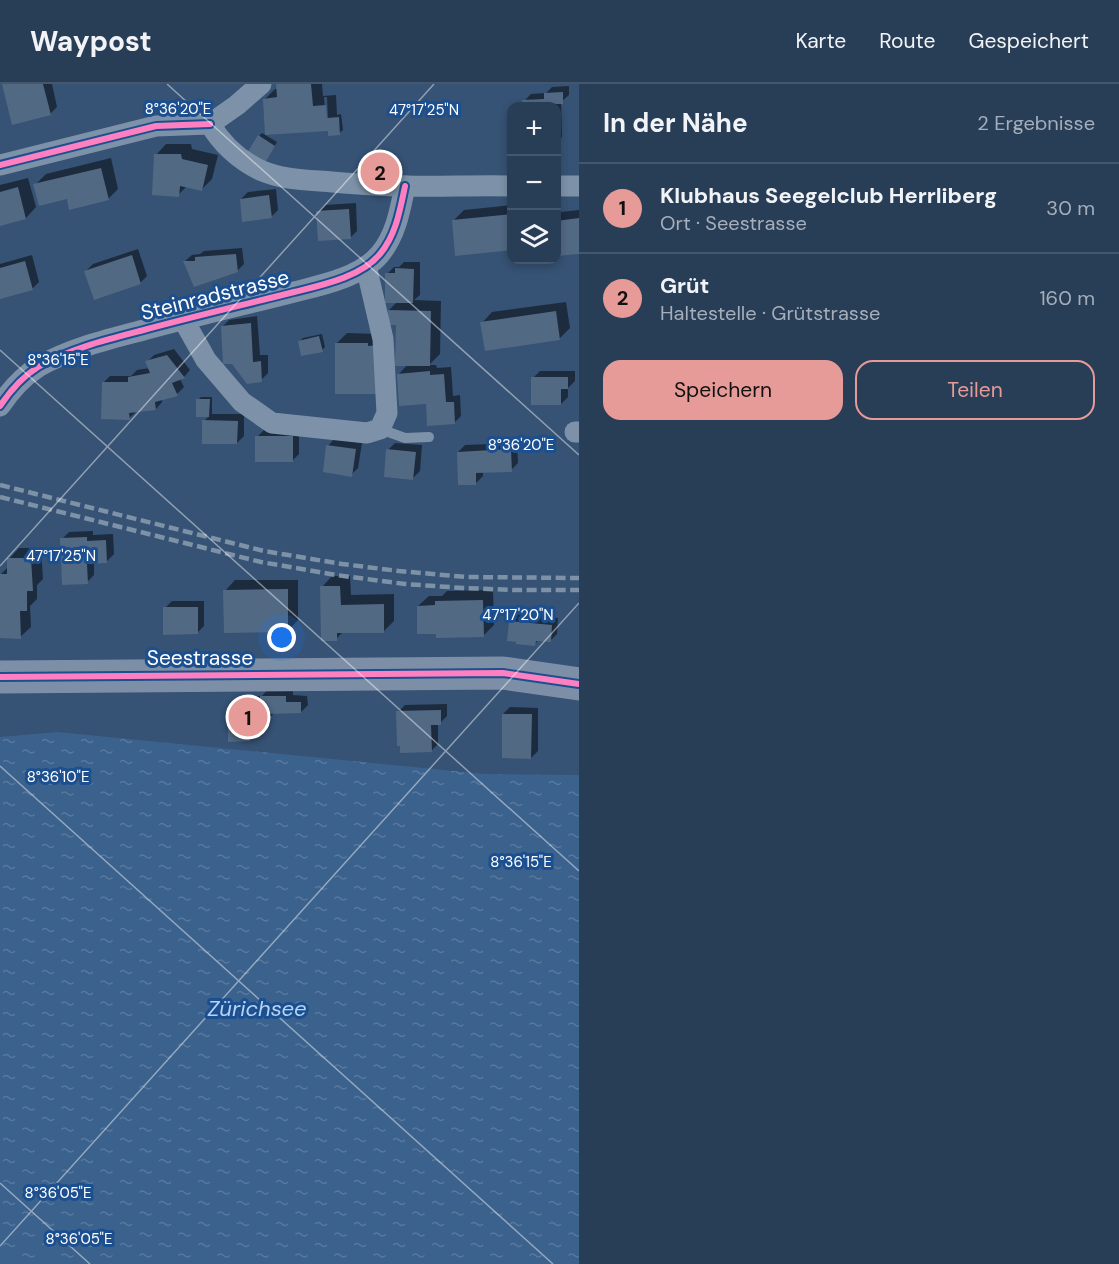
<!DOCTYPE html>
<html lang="de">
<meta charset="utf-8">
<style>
body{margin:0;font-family:"DM Sans",sans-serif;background:#30455d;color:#f1f3f6}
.controls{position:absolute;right:18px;top:18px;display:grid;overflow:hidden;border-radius:12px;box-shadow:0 3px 9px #0003}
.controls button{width:54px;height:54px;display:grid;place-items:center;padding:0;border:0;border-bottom:2px solid #44576d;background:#283e57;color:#f1f3f6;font:30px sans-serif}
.you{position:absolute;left:282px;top:554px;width:21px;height:21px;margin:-15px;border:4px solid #fff;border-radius:50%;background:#1a73e8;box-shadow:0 0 0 9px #1a73e833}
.badge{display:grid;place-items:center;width:39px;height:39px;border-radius:50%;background:#e69b98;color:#111;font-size:20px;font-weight:700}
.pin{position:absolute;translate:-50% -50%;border:3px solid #fff;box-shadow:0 2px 6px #0006}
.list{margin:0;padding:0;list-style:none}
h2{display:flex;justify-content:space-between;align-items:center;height:78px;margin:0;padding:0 24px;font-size:26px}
h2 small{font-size:20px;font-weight:400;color:#a5aeba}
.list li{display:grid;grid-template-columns:39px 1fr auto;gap:18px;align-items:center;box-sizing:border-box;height:90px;padding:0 24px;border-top:2px solid #44576d}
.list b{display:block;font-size:22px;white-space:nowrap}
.list p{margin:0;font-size:20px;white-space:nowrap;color:#a5aeba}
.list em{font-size:20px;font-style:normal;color:#a5aeba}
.actions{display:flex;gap:12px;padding:18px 24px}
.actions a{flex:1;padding:14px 0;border:2px solid #e69b98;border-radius:18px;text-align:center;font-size:21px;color:#e69b98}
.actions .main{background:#e69b98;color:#111}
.icon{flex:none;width:33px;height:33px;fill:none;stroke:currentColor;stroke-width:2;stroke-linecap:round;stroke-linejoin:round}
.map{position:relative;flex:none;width:579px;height:1180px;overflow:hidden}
header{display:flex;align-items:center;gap:36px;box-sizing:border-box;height:84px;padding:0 30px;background:#283e57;border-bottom:2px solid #44576d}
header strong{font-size:28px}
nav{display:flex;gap:33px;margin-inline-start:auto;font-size:21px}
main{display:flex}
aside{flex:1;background:#283e57}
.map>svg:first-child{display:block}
</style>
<header>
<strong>Waypost</strong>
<nav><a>Karte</a><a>Route</a><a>Gespeichert</a></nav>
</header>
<main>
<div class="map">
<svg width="579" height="1180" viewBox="0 0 579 1180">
<defs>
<pattern id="water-ripples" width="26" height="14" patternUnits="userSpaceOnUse" patternTransform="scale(1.5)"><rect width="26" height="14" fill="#3b618d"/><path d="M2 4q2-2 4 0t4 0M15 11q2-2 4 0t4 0" fill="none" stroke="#58799e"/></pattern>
</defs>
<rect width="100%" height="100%" fill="#365274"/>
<polygon fill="url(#water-ripples)" points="57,648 485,690 579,691 579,1180 0,1180 0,653"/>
<g fill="#0007" fill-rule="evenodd">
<polygon points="3,0 52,0 57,23 50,30"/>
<path d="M278 0H322L323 12 336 11 337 31 341 30 343 46 339 49 264 16 275 5H278ZM324 13H327L328 34 326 37Z"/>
<polygon points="569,2 569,11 561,18 562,53 556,59 556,22 524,22 524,17 531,10 546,9 552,3"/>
<polygon points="262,49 277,58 267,74 259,52"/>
<polygon points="166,60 191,60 192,65 218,71 212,95 202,105 187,102 178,111 156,71"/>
<polygon points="111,74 118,105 108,115 68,113 35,101 46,90"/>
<polygon points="28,94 36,123 26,134 0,141 0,101"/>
<polygon points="276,105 278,126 271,133 241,115 248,108"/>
<polygon points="356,119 357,147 350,154 318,128 325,121"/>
<polygon points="512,121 512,165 453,137 464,126"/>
<polygon points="579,126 579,168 556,171 556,132 561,128"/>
<polygon points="242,164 244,180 237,187 185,177 192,171 200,170 204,167"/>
<polygon points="138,165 147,192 140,199 86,187 93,180"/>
<polygon points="32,171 39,198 32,205 0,214 0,180"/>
<polygon points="404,178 420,178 420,211 414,216 441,217 440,270 429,281 436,281 437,284 451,283 453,312 460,311 461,332 454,339 399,290 408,280 398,240 389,226 398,217 387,190 394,183 399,183"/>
<polygon points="566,218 570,244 559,255 482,239 492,228"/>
<polygon points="257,232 260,271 268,271 268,289 261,296 222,243 229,236"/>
<polygon points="347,249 378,250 392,298 337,259"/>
<polygon points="322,250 325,263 322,266 300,257 303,254"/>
<polygon points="174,265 190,286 184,293 180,295 184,303 177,310 162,314 162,318 156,325 137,327 129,334 103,299 110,292 131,292 137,286 150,284 147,278 154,271"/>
<polygon points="540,287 575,287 575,297 568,304 568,313 561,320 533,294"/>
<polygon points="201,313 212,313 212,330 244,330 244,352 237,359 204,337 209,332 198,316"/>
<polygon points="264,346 299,346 299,370 292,377 257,353"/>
<polygon points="334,355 362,359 358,384 351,391 328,362"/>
<polygon points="395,359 422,361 420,387 413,394 388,366"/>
<polygon points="517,359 518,379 511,386 483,388 483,392 476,399 458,368 465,361"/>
<polygon points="93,447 93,451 113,450 114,470 107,477 94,478 94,491 87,498 62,455 69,448"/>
<polygon points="19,464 41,464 43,495 37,501 37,515 30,522 31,543 20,553 0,553 0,491 9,482 9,475"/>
<polygon points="332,492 350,492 351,511 394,510 394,537 384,547 343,548 336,555 322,503"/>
<polygon points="235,496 298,496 298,536 288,547 225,507"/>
<polygon points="493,506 494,541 483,552 437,548 418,522 429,512 442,512 447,507"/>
<polygon points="172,517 204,517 204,542 197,549 165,524"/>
<polygon points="517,530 558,534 557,550 550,557 539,556 534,560 510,537"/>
<polygon points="268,605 293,605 293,611 307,612 308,621 301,628 275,628 268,635 258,635 256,637 257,649 250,656 229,628 236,621 244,621 251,612 262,612"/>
<polygon points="447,620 447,632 440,639 438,639 438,660 431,667 398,628 405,621"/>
<polygon points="510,623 538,624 538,667 531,674 503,630"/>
</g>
<g fill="#526984">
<polygon points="2,0 43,0 51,31 12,41"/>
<polygon points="276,0 311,0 313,22 326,21 327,34 339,33 340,51 328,52 328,47 265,51 263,15 277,13"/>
<polygon points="563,8 563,20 554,20 554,22 523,22 522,16 544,15 544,9"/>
<polygon points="258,51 275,62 265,79 247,69"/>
<polygon points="154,70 181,70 182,75 208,81 202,107 180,102 179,113 152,111"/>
<polygon points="101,84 109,116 69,126 67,115 39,122 33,100"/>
<polygon points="18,103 26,135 0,142 0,108"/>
<polygon points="269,111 272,134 242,138 240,115"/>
<polygon points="349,125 351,155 318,157 316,127"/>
<polygon points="512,130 512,166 455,172 452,136"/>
<polygon points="579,134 579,170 556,172 556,137"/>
<polygon points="236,170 238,188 194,203 183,177 195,177 195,173"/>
<polygon points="132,171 141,200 94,216 84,187"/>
<polygon points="25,177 33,206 0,215 0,184"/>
<polygon points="395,184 414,185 413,219 385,219 385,189 395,189"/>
<polygon points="388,226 431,227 430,282 395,282 396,241 388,241"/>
<polygon points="556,227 560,256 485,267 480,238"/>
<polygon points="251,239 253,278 261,277 262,298 247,300 232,280 223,280 221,242"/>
<polygon points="319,252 323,268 301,272 298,257"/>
<polygon points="335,259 368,259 368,262 379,261 382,310 335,310"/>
<polygon points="167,271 185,294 172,299 178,312 155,318 156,326 129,329 130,336 101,335 102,298 128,298 128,293 150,289 145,277"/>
<polygon points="430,287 430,291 444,290 446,318 454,318 455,340 427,342 426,320 399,322 397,290"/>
<polygon points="531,293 568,293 568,305 561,305 561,321 531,321"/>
<polygon points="196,315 210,315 209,333 196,333"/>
<polygon points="202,336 238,337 237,360 202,360"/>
<rect x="255" y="352" width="38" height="26"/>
<polygon points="326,361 356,365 352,393 323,388"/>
<polygon points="386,365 416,368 413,396 384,393"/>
<polygon points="511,365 512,388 476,389 476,401 458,401 457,368"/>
<polygon points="87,453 87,457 106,456 107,479 87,480 88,500 62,501 60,454"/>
<polygon points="7,474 31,474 33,507 27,507 27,527 20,527 21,555 0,554 0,490 7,490"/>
<polygon points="320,502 340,502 341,521 384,520 384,549 337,549 337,557 321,557"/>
<polygon points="288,505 288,548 224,549 223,506"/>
<polygon points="483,516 484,553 436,554 436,550 417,550 417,522 435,521 435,517"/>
<polygon points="163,523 198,523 198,550 163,551"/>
<polygon points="509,537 552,541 551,558 536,557 535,562 516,560 516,558 507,557"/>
<polygon points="260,612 286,612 286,618 301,618 301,629 268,630 269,636 253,636 253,642 250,642 250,657 228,658 228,627 243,627 243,618 260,618"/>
<polygon points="441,626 441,641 431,641 432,668 400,669 400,662 397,662 396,627"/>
<polygon points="502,630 532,630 531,675 502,674"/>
</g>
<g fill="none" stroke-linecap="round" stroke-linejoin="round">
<polyline stroke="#7d92a8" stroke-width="10" points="380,345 405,354 429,353"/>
<g stroke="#7d92a8" stroke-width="21">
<path d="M261 0 237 21 210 40C221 59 239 76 260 86 282 96 308 96 332 98 356 100 381 102 406 102 441 103 476 101 512 102"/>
<polyline points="0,81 156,42 210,40"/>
<polyline points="556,102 579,102"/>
<polyline points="183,235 206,276 242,318 272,339 367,349 380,345 387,329 383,255 366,182"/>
<path d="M0 322C10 307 22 293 38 283 69 265 105 256 140 247 191 233 243 221 294 208 322 201 361 193 380 170 396 151 400 126 405 102"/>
<polyline points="575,348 579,348"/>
</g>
<polyline stroke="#7d8ea7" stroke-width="33" points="0,593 503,589 579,600"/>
<g stroke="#7e92a7" stroke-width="4.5" stroke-dasharray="10 4.5" stroke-linecap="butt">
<polyline points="0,401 264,467 342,480 399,487 466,493 579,494"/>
<polyline points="0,413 261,478 336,491 405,500 463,504 514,506 579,506"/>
</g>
<defs>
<g id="cycleway">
<polyline points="0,81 156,42 210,40"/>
<path d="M0 322C10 307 22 293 38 283 69 265 105 256 140 247 191 233 243 221 294 208 322 201 361 193 380 170 396 151 400 126 405 102"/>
<polyline points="0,593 503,589 579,600"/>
</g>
</defs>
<use href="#cycleway" stroke="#1b4f8f" stroke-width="10"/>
<use href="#cycleway" stroke="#ff80c0" stroke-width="6"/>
</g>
<path fill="none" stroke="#fff" stroke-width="1.5" stroke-opacity="0.45" d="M167 0 579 371M0 266 579 787M0 482 434 0M0 682 553 1180M0 1099 90 1180M0 1162 579 519"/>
<g text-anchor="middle" stroke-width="6" stroke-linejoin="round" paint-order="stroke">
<g font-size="21" fill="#fff" stroke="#1b4f8f">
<text transform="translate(215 211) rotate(-14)" y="7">Steinradstrasse</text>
<text x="200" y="581">Seestrasse</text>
</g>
<g font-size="22" font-style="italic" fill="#b5d3f5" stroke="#1b4f8f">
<text x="257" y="932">Zürichsee</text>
</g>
</g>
<g font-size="15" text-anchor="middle" fill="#fff" stroke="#1b4f8f" stroke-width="6" stroke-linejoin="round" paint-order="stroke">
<text x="178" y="30">8°36'20"E</text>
<text x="424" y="31">47°17'25"N</text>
<text x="58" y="281">8°36'15"E</text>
<text x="521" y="366">8°36'20"E</text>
<text x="61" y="477">47°17'25"N</text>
<text x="518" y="536">47°17'20"N</text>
<text x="58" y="698">8°36'10"E</text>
<text x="521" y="783">8°36'15"E</text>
<text x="58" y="1114">8°36'05"E</text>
<text x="79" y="1160">8°36'05"E</text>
</g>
</svg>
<div class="controls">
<button>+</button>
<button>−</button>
<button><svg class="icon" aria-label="layers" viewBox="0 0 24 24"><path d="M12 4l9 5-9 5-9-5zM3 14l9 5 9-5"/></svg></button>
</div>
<div class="you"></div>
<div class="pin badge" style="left:248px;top:633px">1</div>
<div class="pin badge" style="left:380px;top:88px">2</div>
</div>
<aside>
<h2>In der Nähe<small>2 Ergebnisse</small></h2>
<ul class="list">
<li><span class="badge">1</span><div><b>Klubhaus Seegelclub Herrliberg</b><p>Ort · Seestrasse</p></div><em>30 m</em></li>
<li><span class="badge">2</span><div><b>Grüt</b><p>Haltestelle · Grütstrasse</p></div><em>160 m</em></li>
</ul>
<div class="actions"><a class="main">Speichern</a><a>Teilen</a></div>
</aside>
</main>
